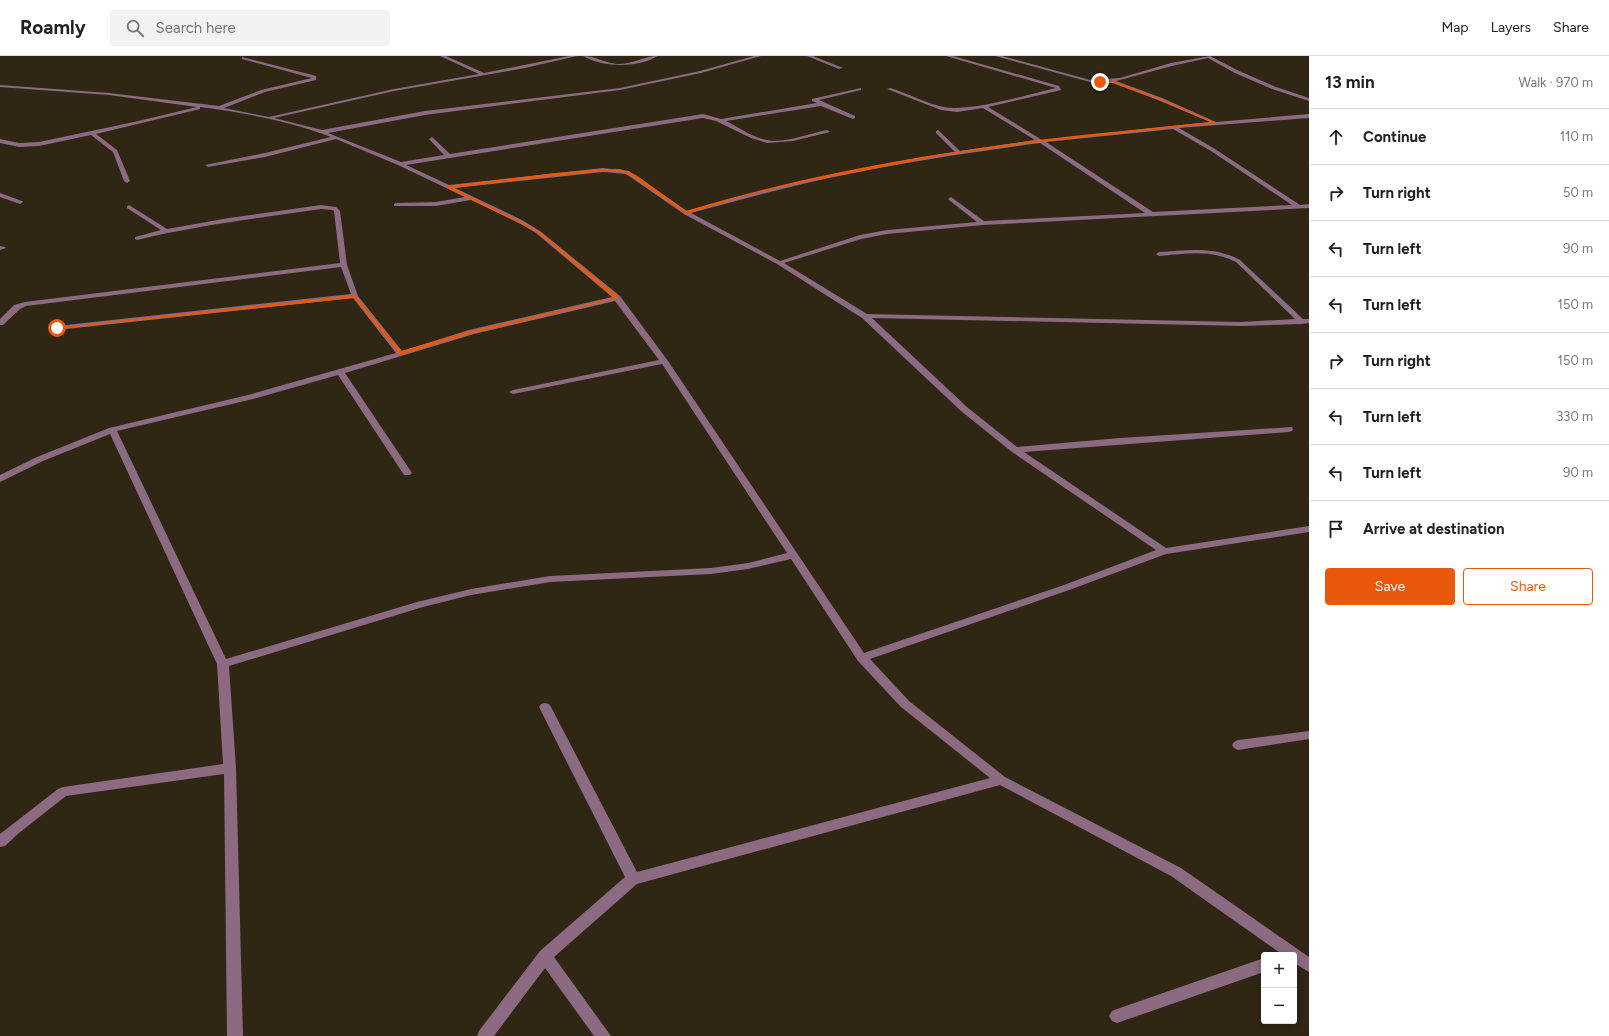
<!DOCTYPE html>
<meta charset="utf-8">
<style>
body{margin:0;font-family:Figtree,sans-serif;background:#f2f2f2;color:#202124}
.controls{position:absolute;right:12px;bottom:12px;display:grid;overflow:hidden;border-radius:4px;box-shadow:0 2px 10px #0003}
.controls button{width:36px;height:36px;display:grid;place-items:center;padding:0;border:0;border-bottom:1px solid #e0e0e0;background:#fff;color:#202124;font:20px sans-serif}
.stop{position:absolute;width:12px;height:12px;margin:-9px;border:3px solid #ea580c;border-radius:50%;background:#fff}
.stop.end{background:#ea580c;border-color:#fff;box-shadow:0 1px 4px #0008}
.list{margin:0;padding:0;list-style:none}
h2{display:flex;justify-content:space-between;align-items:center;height:52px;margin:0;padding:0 16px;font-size:17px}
h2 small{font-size:13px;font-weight:400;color:#757577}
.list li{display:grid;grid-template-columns:26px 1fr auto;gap:12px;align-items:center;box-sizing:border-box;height:56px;padding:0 16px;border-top:1px solid #e0e0e0}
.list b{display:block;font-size:15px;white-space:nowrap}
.list em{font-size:13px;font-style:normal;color:#757577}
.actions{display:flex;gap:8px;padding:12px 16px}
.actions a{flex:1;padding:9px 0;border:1px solid #ea580c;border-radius:4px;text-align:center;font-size:14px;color:#ea580c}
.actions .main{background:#ea580c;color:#fff}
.icon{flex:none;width:22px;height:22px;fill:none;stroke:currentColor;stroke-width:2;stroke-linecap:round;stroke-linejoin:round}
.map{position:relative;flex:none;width:1309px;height:980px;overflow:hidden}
header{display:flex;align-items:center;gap:24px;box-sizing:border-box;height:56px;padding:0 20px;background:#fff;border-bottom:1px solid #e0e0e0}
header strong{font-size:19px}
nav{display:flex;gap:22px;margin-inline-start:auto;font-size:14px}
.search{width:280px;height:36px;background:#f2f2f2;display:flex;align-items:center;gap:10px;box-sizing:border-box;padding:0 14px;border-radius:4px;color:#757577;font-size:15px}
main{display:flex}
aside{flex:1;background:#fff}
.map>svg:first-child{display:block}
</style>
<header>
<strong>Roamly</strong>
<div class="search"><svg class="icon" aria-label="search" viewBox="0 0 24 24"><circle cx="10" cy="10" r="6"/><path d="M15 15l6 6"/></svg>Search here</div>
<nav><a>Map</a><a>Layers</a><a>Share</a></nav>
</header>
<main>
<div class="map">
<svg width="1309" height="980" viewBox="0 0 1309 980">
<rect width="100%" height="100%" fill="#2f2614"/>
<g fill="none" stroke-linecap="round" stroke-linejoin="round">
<g fill="#8b6a82" fill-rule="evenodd">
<path d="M440 0H446L484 17 569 0H577L525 12 394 35 274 62 322 74 425 55 620 32 700 15 754 0H761L701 17 620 34 425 59 328 77 401 106 444 99 429 83 432 81 450 98 703 58 721 63 817 47 812 45V43L861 32V34L819 44 855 60V62L853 63 821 50 726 65C738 71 749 79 762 83 782 89 807 78 827 74L830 76 793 85 767 87 751 82 716 65 703 62 406 109 449 129 603 112 629 115 687 155C775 130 864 110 955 96L936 77V75L938 74 960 95 1035 84 983 52 957 56 941 54 887 33 891 32C908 38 926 47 943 51 972 56 1026 39 1056 32L946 0H953L1059 30 1061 34 988 51 1042 84 1210 66 1158 44 1111 26H1090L995 0H1002L1090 24 1120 22 1171 7 1210 0 1239 15 1276 31 1309 42V45L1272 33 1235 17 1208 2 1172 10 1116 25 1162 42 1216 66 1309 58V62L1179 72 1215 93 1300 149 1309 148V152L983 169 887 178 861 183 784 207 867 258 1241 266 1295 263 1236 206C1211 193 1185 198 1159 200L1156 198 1159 196C1187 194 1215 190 1240 204L1303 263H1309V267L1302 268 1241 270 872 262 967 351 1017 391 1120 382 1292 371 1293 373 1292 375 1289 376 1024 396 1166 492 1309 470V476L1166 498 1072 533 870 603 909 645 1005 721 1181 812 1309 901V916L1294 907V899H1283L1171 820 1000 729 637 828 554 901 611 980H594L545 912 494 980H477L479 975 540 895 625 821 539 651 541 648 545 647 549 648 551 651 637 816 990 722 901 651 858 605 791 503 748 513 711 518 550 526 471 539 423 551 229 610 236 712 243 980H227L224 718 66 740 19 777 5 790 0 791V778L58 733 63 731 223 708 217 608 110 378 43 405 0 426V419L37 401 109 372 248 339 396 297 353 242 57 274 53 272 57 270 351 238 341 211 26 250 20 253 3 269H0V263L14 249 25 246 340 207 334 155 332 154 321 153C259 162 198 169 137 184L135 183V181L161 174 127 152V150L129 149 167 173 229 162 321 149 336 151 340 155 347 209 358 240 402 295 469 274 612 241 536 177 518 166 471 144 436 150H394V148L396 147 436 146 465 141 398 109 336 83 265 101 208 111 205 109 265 97 331 81C293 66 240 56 200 51V53L96 78 117 94 130 125 127 127 124 125 113 96 91 79 39 90 19 91 0 87V83L19 87 39 86 134 66 197 51 109 39 0 31V29L109 37 219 50 261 34 312 22 242 3V1L316 20V24L265 36 224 52 269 61 394 33 479 18ZM1173 73 1211 95 1292 149 1153 156 1046 86ZM1040 87 1145 157 984 165 951 141 948 143 949 144 977 166 887 174 860 179 780 205 691 157C740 144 789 130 839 120 905 106 972 96 1040 87ZM603 116 626 118 684 158 777 208 862 262 961 355 1012 396 1156 494 1064 529 864 597 668 305 620 240 540 175 522 164 455 132ZM615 245 659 304 513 334 509 336 513 338 662 308 787 497 748 507 711 512 550 520 471 533 417 546 226 603 117 375 253 343 338 319 404 419H410L412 417 345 317 474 278Z"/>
<path d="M583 0C595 0 605 7 617 8 631 9 644 0 658 0 637 12 604 12 583 0Z"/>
<polygon points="807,0 813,0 843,12 839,13"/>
<polygon points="0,137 22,145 23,146 20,148 0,141"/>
<polygon points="0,190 5,191 6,192 0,194"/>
<polygon points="1309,675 1309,683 1238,694 1234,692 1232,689 1234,686 1238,684"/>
<polygon points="1264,902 1264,916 1117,967 1112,965 1109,960 1112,955 1117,953"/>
</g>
</g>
<path fill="#ea580c" d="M1099 25H1114L1161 43 1217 67 1040 86 945 99 794 128 744 140 686 158 633 121 619 115H603L555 120 453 132 539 175 620 242 473 277 400 299 354 242 57 273 54 272 355 239 401 295 470 275 614 242 537 176 447 132V130L555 117 603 113H620L636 119 686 155C801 120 920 99 1039 84 1096 77 1154 72 1211 66L1159 44 1113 27H1100Z"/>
</svg>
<div class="controls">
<button>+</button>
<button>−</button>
</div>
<div class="stop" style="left:57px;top:272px"></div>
<div class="stop end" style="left:1100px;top:26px"></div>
</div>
<aside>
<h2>13 min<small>Walk · 970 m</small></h2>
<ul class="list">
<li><svg class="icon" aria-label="ahead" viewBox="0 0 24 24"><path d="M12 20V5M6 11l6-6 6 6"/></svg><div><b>Continue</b></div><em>110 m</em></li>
<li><svg class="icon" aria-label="right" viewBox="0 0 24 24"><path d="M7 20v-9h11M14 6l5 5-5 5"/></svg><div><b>Turn right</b></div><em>50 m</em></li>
<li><svg class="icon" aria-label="left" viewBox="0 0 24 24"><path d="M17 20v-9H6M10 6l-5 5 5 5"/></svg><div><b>Turn left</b></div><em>90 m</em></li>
<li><svg class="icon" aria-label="left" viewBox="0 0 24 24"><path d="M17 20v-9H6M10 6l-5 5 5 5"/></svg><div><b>Turn left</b></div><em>150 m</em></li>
<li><svg class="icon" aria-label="right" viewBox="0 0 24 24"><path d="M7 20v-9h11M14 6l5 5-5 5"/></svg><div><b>Turn right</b></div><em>150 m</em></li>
<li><svg class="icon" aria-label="left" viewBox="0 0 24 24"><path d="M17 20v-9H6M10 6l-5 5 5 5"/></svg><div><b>Turn left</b></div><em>330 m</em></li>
<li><svg class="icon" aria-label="left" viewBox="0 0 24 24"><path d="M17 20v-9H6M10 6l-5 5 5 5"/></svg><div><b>Turn left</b></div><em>90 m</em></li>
<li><svg class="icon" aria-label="arrive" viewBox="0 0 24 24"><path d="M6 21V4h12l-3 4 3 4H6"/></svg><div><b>Arrive at destination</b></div></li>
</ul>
<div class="actions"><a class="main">Save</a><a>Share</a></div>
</aside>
</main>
